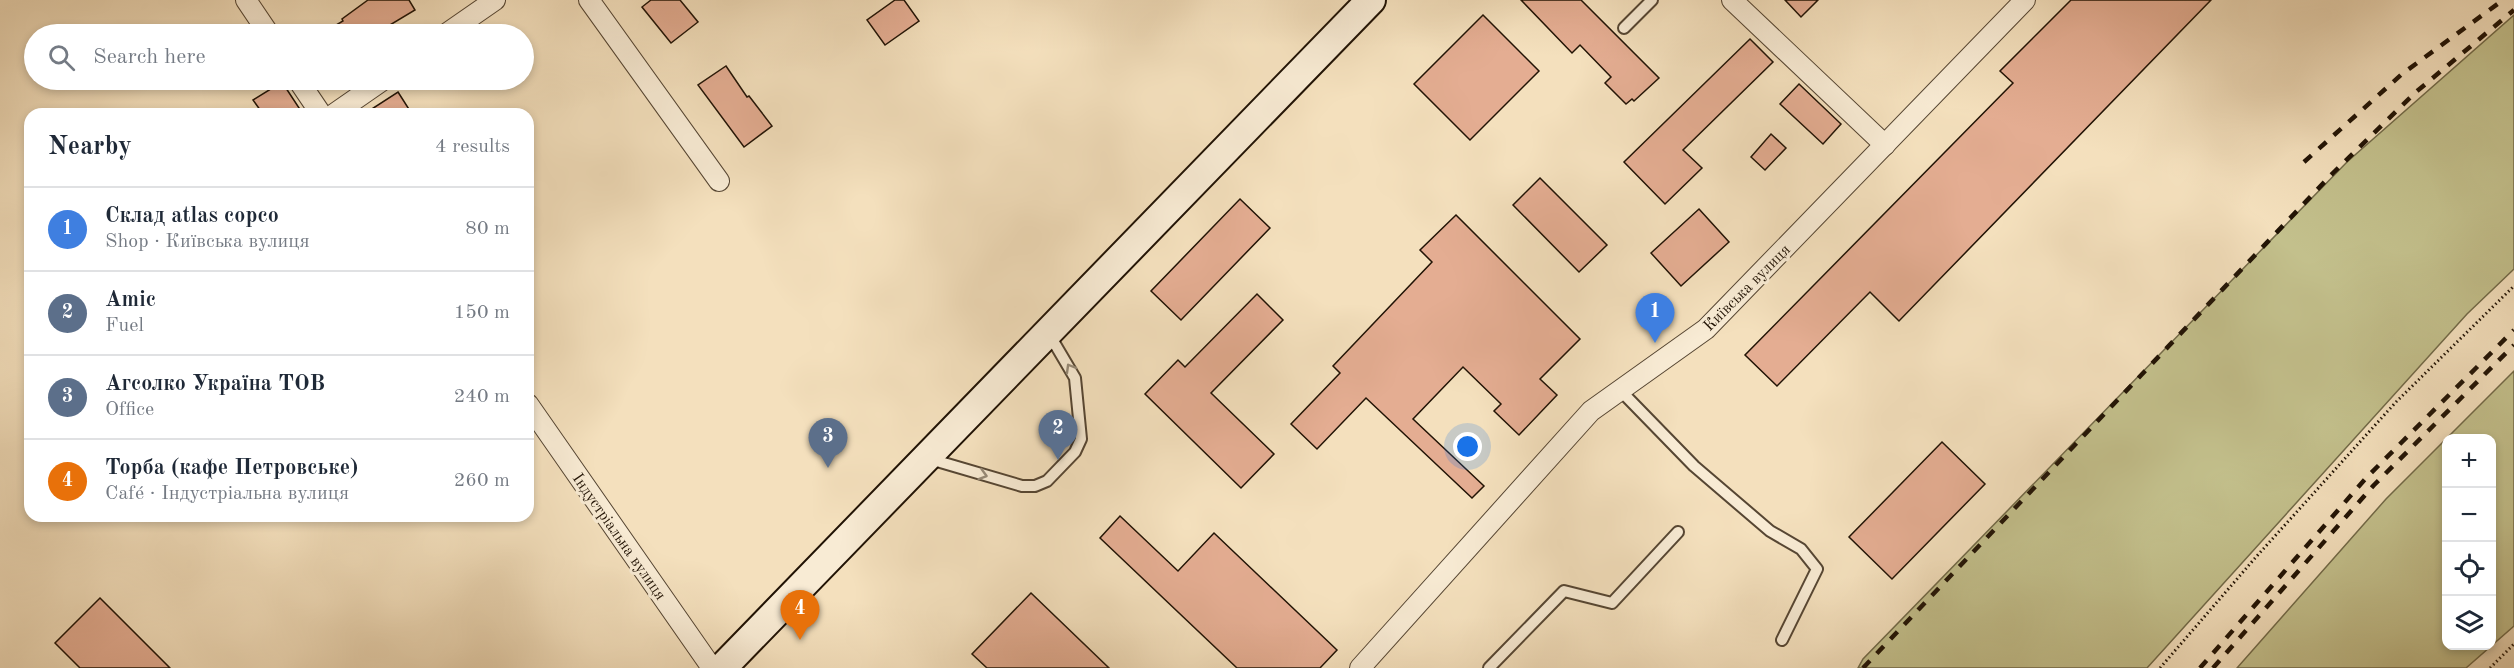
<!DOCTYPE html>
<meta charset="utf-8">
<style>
body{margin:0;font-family:"Old Standard TT",serif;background:#f6f6f7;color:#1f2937}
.controls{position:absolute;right:18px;bottom:18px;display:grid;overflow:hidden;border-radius:12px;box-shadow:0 3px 9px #0003}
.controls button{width:54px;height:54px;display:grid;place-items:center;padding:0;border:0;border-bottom:2px solid #e0e1e3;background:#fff;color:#1f2937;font:30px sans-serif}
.you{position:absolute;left:1468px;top:447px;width:21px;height:21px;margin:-15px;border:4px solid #fff;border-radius:50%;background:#1a73e8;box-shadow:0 0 0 9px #1a73e833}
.badge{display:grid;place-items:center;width:39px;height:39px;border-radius:50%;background:#8f2418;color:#fff;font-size:20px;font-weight:700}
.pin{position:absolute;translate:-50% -50px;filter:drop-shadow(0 2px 3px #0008)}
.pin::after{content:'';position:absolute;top:32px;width:21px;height:18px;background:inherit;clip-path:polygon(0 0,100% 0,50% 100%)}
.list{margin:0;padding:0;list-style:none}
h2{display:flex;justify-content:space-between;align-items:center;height:78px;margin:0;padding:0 24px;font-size:26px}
h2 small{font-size:20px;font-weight:400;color:#747a83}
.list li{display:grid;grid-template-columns:39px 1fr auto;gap:18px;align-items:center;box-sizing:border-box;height:84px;padding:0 24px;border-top:2px solid #e0e1e3}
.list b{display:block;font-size:22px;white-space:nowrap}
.list p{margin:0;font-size:20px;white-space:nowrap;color:#747a83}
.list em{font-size:20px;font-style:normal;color:#747a83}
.icon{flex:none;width:33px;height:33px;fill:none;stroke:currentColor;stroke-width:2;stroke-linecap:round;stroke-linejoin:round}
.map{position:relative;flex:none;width:2514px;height:668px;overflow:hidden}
.search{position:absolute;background:#fff;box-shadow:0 3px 9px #0003;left:24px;top:24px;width:510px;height:66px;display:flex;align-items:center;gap:15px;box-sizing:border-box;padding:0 21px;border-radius:33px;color:#747a83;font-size:22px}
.panel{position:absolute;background:#fff;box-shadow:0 3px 9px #0003;left:24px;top:108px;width:510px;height:414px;border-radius:18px}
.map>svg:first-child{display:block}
</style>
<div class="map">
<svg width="2514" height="668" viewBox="0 0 2514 668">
<rect width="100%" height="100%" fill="#f4e0bd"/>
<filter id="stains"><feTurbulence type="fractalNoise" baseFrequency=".00333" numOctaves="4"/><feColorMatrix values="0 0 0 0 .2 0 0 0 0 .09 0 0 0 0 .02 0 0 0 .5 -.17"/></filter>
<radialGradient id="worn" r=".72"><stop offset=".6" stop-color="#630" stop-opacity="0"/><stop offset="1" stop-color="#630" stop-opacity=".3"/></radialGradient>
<g fill="#c3c08c" stroke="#726a48" stroke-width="1.5">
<polygon points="2514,15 2514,269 2467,314 2147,668 1858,668 1863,659 2347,162"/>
<polygon points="2514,371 2514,626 2466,668 2237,668 2386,499 2446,439 2446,646 2492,646 2492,438 2447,438"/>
</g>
<g fill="#e4ad92" stroke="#211305" stroke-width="1.5">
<polygon points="368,0 409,0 415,10 375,34 321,34 343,21 342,19"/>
<polygon points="651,0 680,0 698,22 671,43 642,7"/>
<polygon points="895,0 904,0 919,21 885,45 867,20"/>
<polygon points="1521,0 1581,0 1659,78 1634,101 1632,99 1626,104 1605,83 1611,77 1580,45 1572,53"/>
<polygon points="1785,0 1818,0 1801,17"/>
<polygon points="2071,0 2211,0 1899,321 1870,292 1777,386 1745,355 2013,83 2000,71"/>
<polygon points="1483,15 1539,71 1470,140 1414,84"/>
<polygon points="1750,39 1773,62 1683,150 1702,168 1665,204 1624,162"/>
<polygon points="726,66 747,97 749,96 772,126 744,147 698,85"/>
<polygon points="282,82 303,114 263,114 253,100"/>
<polygon points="1799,84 1841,124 1823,144 1780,104"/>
<polygon points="398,92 412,114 364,114"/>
<polygon points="1771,134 1786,148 1765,170 1751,157"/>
<polygon points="1540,178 1607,245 1579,272 1513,205"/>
<polygon points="1240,199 1270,228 1181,320 1151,291"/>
<polygon points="1699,209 1729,242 1681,286 1651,253"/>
<polygon points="1456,215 1580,339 1540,379 1557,395 1519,435 1494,411 1501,404 1463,367 1413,419 1484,486 1472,498 1366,398 1317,449 1291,424 1340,373 1333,366 1432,262 1420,250"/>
<polygon points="1257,294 1283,320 1211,393 1274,454 1241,488 1145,394 1178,360 1185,367"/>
<polygon points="1942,442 1985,484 1892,579 1849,537"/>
<polygon points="1120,516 1178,571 1214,533 1337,650 1320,668 1237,668 1100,538"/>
<polygon points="1031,593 1109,668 987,668 972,654"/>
<polygon points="100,598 170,668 80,668 55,643"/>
</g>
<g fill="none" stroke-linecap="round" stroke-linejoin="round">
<defs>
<g id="lane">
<polyline points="1624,28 1652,0"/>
<polyline points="1620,390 1694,466 1770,531 1801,549 1817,569 1782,640"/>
<polyline points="930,459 1022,486 1035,486 1047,481 1075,452 1081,439 1075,378 1049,334"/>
<polyline points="1489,668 1564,591 1612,603 1678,532"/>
</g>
<g id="street">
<polyline points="246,0 269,34"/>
<polyline points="589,0 719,181"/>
<polyline points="1732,0 1885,145"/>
<polyline points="446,34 495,0"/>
<polyline points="298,80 321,114"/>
<polyline points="334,114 383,80"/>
<polyline points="528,404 712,668"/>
<polyline points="1360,668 1591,411 1706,329 2025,0"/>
</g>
<polyline id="secondary" points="722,668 1371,0"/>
</defs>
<use href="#lane" stroke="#564633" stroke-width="14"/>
<use href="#street" stroke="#564633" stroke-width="22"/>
<use href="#secondary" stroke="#211305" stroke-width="32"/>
<g stroke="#211305" stroke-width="3" stroke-dasharray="1.5 3" stroke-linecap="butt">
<polyline points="2160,668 2256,557 2396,402 2514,286"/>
<polyline points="2490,668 2514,644"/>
</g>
<use href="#lane" stroke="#f8ebd4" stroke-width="10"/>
<use href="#street" stroke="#f8ebd4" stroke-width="20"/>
<use href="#secondary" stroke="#f8ebd4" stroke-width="28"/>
<g stroke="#211305" stroke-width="4.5" stroke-dasharray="10 10" stroke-linecap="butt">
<polyline points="2304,162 2402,74 2503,0"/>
<polyline points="1863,668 2333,173 2416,92 2514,10"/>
<polyline points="2200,668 2367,477 2514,330"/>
<polyline points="2213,668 2374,485 2514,345"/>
</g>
</g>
<defs><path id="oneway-chevron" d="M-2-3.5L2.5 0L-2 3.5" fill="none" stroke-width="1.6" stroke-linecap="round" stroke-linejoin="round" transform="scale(1.5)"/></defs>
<g stroke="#978a77">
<use href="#oneway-chevron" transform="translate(1070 368) rotate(-120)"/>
<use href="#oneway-chevron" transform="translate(983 475) rotate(16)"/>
</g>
<g text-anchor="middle" stroke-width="6" stroke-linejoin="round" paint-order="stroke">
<g font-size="16" fill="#211305" stroke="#f8ebd4">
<text transform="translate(1746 287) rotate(-45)" y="6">Київська вулиця</text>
<text transform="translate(620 536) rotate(55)" y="6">Індустріальна вулиця</text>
</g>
</g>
<rect width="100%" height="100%" filter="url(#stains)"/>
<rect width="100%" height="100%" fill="url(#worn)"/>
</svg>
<div class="controls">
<button>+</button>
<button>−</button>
<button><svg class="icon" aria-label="locate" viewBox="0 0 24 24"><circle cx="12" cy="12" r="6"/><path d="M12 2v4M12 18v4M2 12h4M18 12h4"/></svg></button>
<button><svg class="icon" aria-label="layers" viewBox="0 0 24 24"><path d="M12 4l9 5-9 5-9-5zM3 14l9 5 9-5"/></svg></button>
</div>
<div class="you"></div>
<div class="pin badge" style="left:1655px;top:343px;background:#3f7fe0">1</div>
<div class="pin badge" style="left:1058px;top:460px;background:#5c6f8a">2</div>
<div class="pin badge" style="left:828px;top:468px;background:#5c6f8a">3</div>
<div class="pin badge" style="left:800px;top:640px;background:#e8710a">4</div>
<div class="search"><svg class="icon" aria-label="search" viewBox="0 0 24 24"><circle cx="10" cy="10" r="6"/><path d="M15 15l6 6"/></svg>Search here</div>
<section class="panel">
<h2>Nearby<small>4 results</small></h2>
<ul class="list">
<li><span class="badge" style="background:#3f7fe0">1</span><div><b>Склад atlas copco</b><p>Shop · Київська вулиця</p></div><em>80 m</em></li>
<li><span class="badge" style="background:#5c6f8a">2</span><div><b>Amic</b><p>Fuel</p></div><em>150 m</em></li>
<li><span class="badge" style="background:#5c6f8a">3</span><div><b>Агсолко Україна ТОВ</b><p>Office</p></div><em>240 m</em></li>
<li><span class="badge" style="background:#e8710a">4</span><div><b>Торба (кафе Петровське)</b><p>Café · Індустріальна вулиця</p></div><em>260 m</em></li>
</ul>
</section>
</div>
